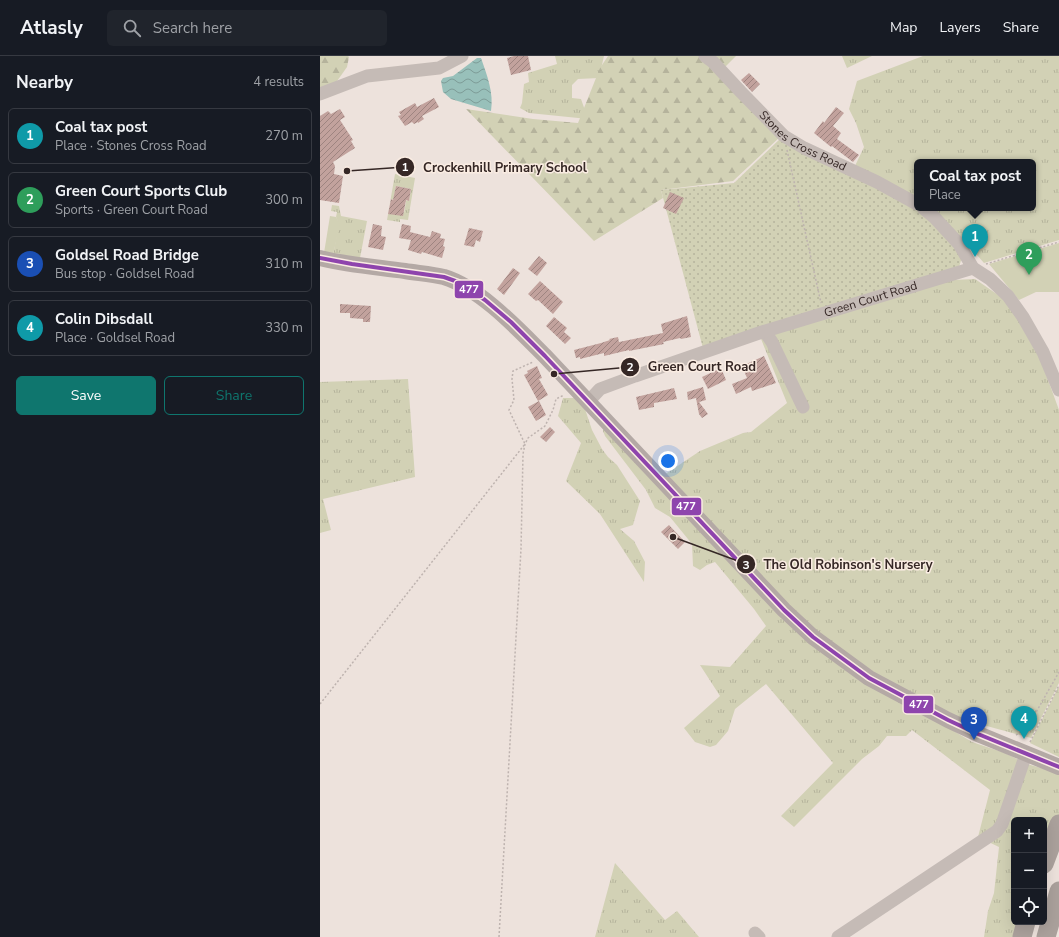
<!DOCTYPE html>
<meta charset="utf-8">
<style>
body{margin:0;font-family:"Nunito Sans",sans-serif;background:#20242c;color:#f1f3f6}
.controls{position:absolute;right:12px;bottom:12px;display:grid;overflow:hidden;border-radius:6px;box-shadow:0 4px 16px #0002}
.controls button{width:36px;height:36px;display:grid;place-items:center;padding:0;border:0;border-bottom:1px solid #363941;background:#171b24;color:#f1f3f6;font:20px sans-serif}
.you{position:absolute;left:348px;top:405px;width:14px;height:14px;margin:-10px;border:3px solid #fff;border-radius:50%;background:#1a73e8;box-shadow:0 0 0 6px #1a73e833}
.badge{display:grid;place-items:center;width:26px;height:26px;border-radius:50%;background:#0f766e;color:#fff;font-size:13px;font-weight:700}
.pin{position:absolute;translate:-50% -33px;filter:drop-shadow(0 1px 2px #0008)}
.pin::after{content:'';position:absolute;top:21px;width:14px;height:12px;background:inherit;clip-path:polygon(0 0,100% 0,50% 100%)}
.popup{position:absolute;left:594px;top:103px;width:122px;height:52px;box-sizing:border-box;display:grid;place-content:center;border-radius:6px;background:#171b24;filter:drop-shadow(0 1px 3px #0005);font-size:13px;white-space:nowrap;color:#9ea1a6}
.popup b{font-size:15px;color:#f1f3f6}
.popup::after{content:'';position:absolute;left:50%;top:100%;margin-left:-8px;border:8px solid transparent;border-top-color:#171b24}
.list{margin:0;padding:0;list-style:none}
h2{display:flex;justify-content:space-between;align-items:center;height:52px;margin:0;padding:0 16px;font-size:17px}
h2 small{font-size:13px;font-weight:400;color:#9ea1a6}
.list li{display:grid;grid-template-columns:26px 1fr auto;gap:12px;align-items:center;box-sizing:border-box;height:56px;margin:0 8px 8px;padding:0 8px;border:1px solid #363941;border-radius:6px}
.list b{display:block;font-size:15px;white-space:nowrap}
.list p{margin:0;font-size:13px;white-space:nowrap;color:#9ea1a6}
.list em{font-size:13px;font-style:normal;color:#9ea1a6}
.actions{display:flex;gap:8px;padding:12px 16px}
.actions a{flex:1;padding:9px 0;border:1px solid #0f766e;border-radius:6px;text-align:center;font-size:14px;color:#0f766e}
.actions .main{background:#0f766e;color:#fff}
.icon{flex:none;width:22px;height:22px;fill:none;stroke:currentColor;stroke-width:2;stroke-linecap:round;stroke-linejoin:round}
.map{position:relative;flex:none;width:739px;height:881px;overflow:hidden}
header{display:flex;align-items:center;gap:24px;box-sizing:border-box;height:56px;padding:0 20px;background:#171b24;border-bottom:1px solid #363941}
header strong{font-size:19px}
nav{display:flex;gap:22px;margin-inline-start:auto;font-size:14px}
.search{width:280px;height:36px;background:#20242c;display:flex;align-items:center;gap:10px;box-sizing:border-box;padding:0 14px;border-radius:6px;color:#9ea1a6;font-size:15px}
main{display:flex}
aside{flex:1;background:#171b24}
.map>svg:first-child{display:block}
</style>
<header>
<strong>Atlasly</strong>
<div class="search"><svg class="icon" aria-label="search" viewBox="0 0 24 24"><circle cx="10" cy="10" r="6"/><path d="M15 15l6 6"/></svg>Search here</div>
<nav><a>Map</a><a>Layers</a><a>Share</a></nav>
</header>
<main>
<aside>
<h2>Nearby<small>4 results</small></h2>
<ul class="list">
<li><span class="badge" style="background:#0f9aa8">1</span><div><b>Coal tax post</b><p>Place · Stones Cross Road</p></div><em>270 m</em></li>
<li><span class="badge" style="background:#2e9e5b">2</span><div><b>Green Court Sports Club</b><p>Sports · Green Court Road</p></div><em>300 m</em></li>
<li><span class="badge" style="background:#1a4fb4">3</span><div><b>Goldsel Road Bridge</b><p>Bus stop · Goldsel Road</p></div><em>310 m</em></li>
<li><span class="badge" style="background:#0f9aa8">4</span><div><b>Colin Dibsdall</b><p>Place · Goldsel Road</p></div><em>330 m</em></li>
</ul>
<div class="actions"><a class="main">Save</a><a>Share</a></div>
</aside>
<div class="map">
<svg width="739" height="881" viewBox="0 0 739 881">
<defs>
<pattern id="grass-tufts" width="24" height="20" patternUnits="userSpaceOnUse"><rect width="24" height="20" fill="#d2d1b5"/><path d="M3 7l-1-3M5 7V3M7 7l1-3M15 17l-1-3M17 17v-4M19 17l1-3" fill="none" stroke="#b5b39c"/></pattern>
<pattern id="forest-firs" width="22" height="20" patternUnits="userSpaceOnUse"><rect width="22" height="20" fill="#d2d1b5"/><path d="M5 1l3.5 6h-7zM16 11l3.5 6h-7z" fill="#b5b39c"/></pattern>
<pattern id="park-dots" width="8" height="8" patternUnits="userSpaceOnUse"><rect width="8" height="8" fill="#d2d1b5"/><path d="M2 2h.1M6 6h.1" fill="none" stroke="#b5b39c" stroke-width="1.8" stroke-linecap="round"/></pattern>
<pattern id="water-waves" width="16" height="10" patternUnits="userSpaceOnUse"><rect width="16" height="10" fill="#98c0ba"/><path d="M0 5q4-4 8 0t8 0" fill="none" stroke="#7d9c97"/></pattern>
<pattern id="building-hatch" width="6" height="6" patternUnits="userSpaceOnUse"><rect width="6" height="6" fill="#c2a29d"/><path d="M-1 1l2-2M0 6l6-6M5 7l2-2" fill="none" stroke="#9e8480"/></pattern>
</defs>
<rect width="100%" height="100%" fill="#ede2dc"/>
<g fill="url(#grass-tufts)" fill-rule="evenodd">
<polygon points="235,0 284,0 279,22 258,23 252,29 252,42 261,43 268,63 209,57 200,52 202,47 204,28 209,26 208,17 237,8"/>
<polygon points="522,0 552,0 527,12"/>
<polygon points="603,0 739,0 739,184 664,207 643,183 610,152 713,152 713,106 597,106 597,143 534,112 544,91 536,67 529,53 537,25"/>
<path d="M75 118 95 122 88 164 80 163V166L67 164ZM76 130 91 133 89 145 74 142ZM71 143 86 146 84 157 78 156 68 157Z"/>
<polygon points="12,149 19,150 21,160 47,165 40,202 13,199 19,168 16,161 17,156 11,155"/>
<polygon points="655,223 684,243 716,291 739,354 739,627 711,682 663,669 628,663 494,579 341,421 380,395 423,377 431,376 467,347 439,278 611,225"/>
<polygon points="88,323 95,421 3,443 11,474 0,477 0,326"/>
<polygon points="243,342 254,342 265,353 272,374 282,393 288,401 297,409 320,445 313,469 300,473 314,485 325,506 324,526 280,458 246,425 261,387 238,360"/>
<polygon points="283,372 464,554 624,669 652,686 685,697 707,708 739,717 739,765 724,806 724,764 694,764 694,866 705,866 701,881 664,881 668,855 674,837 679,791 658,781 670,734 592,674 586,680 567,680 559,690 542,703 474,771 461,760 513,707 446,628 415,653 408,675 396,689 390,691 375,686 364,672 400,640 380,609 410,611 446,570 434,553 395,506 387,509 380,514 373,510 372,488 350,461 335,452 326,434 285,380 283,375"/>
<polygon points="739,630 739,701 710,687"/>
<polygon points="295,807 345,864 357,855 379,881 275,881"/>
</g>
<g fill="url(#forest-firs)">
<polygon points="0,0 28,0 29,1 27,11 15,28 0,34"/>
<polygon points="288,0 416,0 400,16 461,80 413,125 341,134 343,142 274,185 146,53 213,63 258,67 280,12"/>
</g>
<polygon fill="url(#park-dots)" points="463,80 590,146 643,197 638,215 384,296 341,134 414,127"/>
<g fill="#d2d1b5">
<polygon points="10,160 16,161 20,168 13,199 4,197"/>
<polygon points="739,187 739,236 716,236 699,244 669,208"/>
</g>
<path fill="url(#water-waves)" d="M157 2H161C167 19 174 37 171 55L131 43 123 36 121 25 123 22 133 20Z"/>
<g fill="url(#building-hatch)">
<polygon points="194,0 208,0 211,14 191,19 187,2"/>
<polygon points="429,17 440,28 432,36 421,24"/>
<polygon points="114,42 119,51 102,60 104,63 98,67 98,66 94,68 92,66 85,70 78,60 81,59 79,56 95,47 97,51"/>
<polygon points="516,51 524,57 513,70 521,77 517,83 539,99 533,106 512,90 511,91 494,77 503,65 504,67"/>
<polygon points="20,53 25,61 20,64 33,84 31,85 35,92 13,106 15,110 14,118 23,120 19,147 0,144 0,60 8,55 11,58"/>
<polygon points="76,130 91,133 89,145 86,144 83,160 68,158 71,143 73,144"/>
<polygon points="350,136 364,142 356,158 343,152"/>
<polygon points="53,168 62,170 61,180 66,181 63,194 48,191"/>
<polygon points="82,168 91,170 90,176 110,181 112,175 121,178 120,182 125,183 123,190 125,191 122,202 102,196 101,198 88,194 91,184 79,182"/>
<polygon points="149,172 163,175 160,186 156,184 154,191 144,189"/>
<polygon points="219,200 227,207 217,220 208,213"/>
<polygon points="193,212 200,217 184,239 177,233"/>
<polygon points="220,225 243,246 233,258 218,244 216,245 208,238"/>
<polygon points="20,248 51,250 50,266 43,266 43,263 30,262 30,257 20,257"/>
<polygon points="367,260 371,281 361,283 360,282 343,286 344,288 309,295 309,294 284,300 284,297 260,303 260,301 256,302 254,294 281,287 290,284 289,283 298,281 299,286 343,277 341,268"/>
<polygon points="234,261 247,272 244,276 251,282 245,288 226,270"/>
<polygon points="444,300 456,327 432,335 431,331 416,338 412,328 427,322 422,310"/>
<polygon points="217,310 222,322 219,323 228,339 218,345 204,319 208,317 207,315"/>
<polygon points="401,312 406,324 388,333 382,321"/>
<polygon points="383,331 386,344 379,346 388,358 382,362 379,358 376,342 368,344 367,336"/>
<polygon points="354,332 357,343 334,347 334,351 319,354 316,341"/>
<polygon points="219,345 226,359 216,365 208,351"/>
<polygon points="230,371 235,376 226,386 220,381"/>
<polygon points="349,469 365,486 358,493 341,476"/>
</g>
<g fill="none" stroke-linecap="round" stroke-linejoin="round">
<g stroke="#beb3af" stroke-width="1.5" stroke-dasharray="2 2" stroke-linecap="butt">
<polyline points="467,94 501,247"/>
<polyline points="666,208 739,186"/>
<polyline points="0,648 205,388 189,354 194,344 192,323 193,315 213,306"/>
<polyline points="696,679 707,672 739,616"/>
<polyline points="710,686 739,629"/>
<polyline points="179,881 201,493 203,398 205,388 208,382 225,370 233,354 236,343 244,339"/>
</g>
<g stroke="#c5bbb6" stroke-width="13">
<path id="s1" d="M385 0 393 6 421 36 464 80 484 92 557 126 597 148"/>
<polyline points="0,38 47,20 119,12 142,0"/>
<polyline points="603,152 615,162 639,188 653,212 670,223 688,240 703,261 723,296 739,334"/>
<polyline points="445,276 452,286 483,351"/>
<path id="s2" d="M268 346 280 333 315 320 442 276 653 212"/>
<polyline points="435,877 439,881"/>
<polyline points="518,881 677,775 682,768 706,698"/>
</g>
<path stroke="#b4a9a5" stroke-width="16" d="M0 202C28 209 56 211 85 215 97 217 112 218 124 221 160 232 198 273 225 300L464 554 493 581 549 622 628 664 658 678 739 711"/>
<g stroke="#aba19c" stroke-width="19">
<polyline points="724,808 739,768"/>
<polyline points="702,881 706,866"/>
<polyline points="726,881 739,835"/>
</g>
<defs>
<polyline id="bus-1" points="0,202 32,208 124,221 138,226 165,244 191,266 225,300 464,554 493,581 549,622 628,664 658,678 739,711"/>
</defs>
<use href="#bus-1" stroke="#faece2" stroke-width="7"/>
<use href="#bus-1" stroke="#8e44ad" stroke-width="4"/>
</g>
<g text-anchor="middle" stroke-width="3" stroke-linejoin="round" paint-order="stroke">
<g font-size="12" fill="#352725" stroke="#faece2">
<text dy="4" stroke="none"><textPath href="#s1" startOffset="131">Stones Cross Road</textPath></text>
<text dy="4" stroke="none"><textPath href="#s2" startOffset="303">Green Court Road</textPath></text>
</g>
</g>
<path fill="none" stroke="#352725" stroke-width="1.5" d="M27 115L85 111M234 318L310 311M353 481L426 508"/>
<g fill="#352725" stroke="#faece2" stroke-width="1.5">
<circle cx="27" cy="115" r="4"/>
<circle cx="234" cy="318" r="4"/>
<circle cx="353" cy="481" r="4"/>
<circle cx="85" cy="111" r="10"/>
<circle cx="310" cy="311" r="10"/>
<circle cx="426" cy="508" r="10"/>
</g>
<g font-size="12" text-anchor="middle" font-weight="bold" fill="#fff">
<text x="85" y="115">1</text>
<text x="310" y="315">2</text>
<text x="426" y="513">3</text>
</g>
<g font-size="13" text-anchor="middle" font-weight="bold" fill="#352725" stroke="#faece2" stroke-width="3" stroke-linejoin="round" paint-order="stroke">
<text x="185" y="116">Crockenhill Primary School</text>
<text x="382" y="315">Green Court Road</text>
<text x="528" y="513">The Old Robinson's Nursery</text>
</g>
<g stroke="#faece2" stroke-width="1.5">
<rect x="134" y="224" width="30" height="19" rx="4" fill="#8e44ad"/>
<rect x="351" y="441" width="31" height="19" rx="4" fill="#8e44ad"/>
<rect x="583" y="639" width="31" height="19" rx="4" fill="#8e44ad"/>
</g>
<g font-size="11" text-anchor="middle" font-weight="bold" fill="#fff">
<text x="149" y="237">477</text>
<text x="366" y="454">477</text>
<text x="599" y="652">477</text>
</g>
</svg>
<div class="controls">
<button>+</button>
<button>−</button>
<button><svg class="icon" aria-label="locate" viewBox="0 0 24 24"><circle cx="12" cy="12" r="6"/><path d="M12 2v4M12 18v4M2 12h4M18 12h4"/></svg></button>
</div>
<div class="you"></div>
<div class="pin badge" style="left:655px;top:201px;background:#0f9aa8">1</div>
<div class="popup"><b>Coal tax post</b>Place</div>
<div class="pin badge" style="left:709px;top:219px;background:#2e9e5b">2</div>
<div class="pin badge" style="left:654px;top:684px;background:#1a4fb4">3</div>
<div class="pin badge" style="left:704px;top:683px;background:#0f9aa8">4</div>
</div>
</main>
